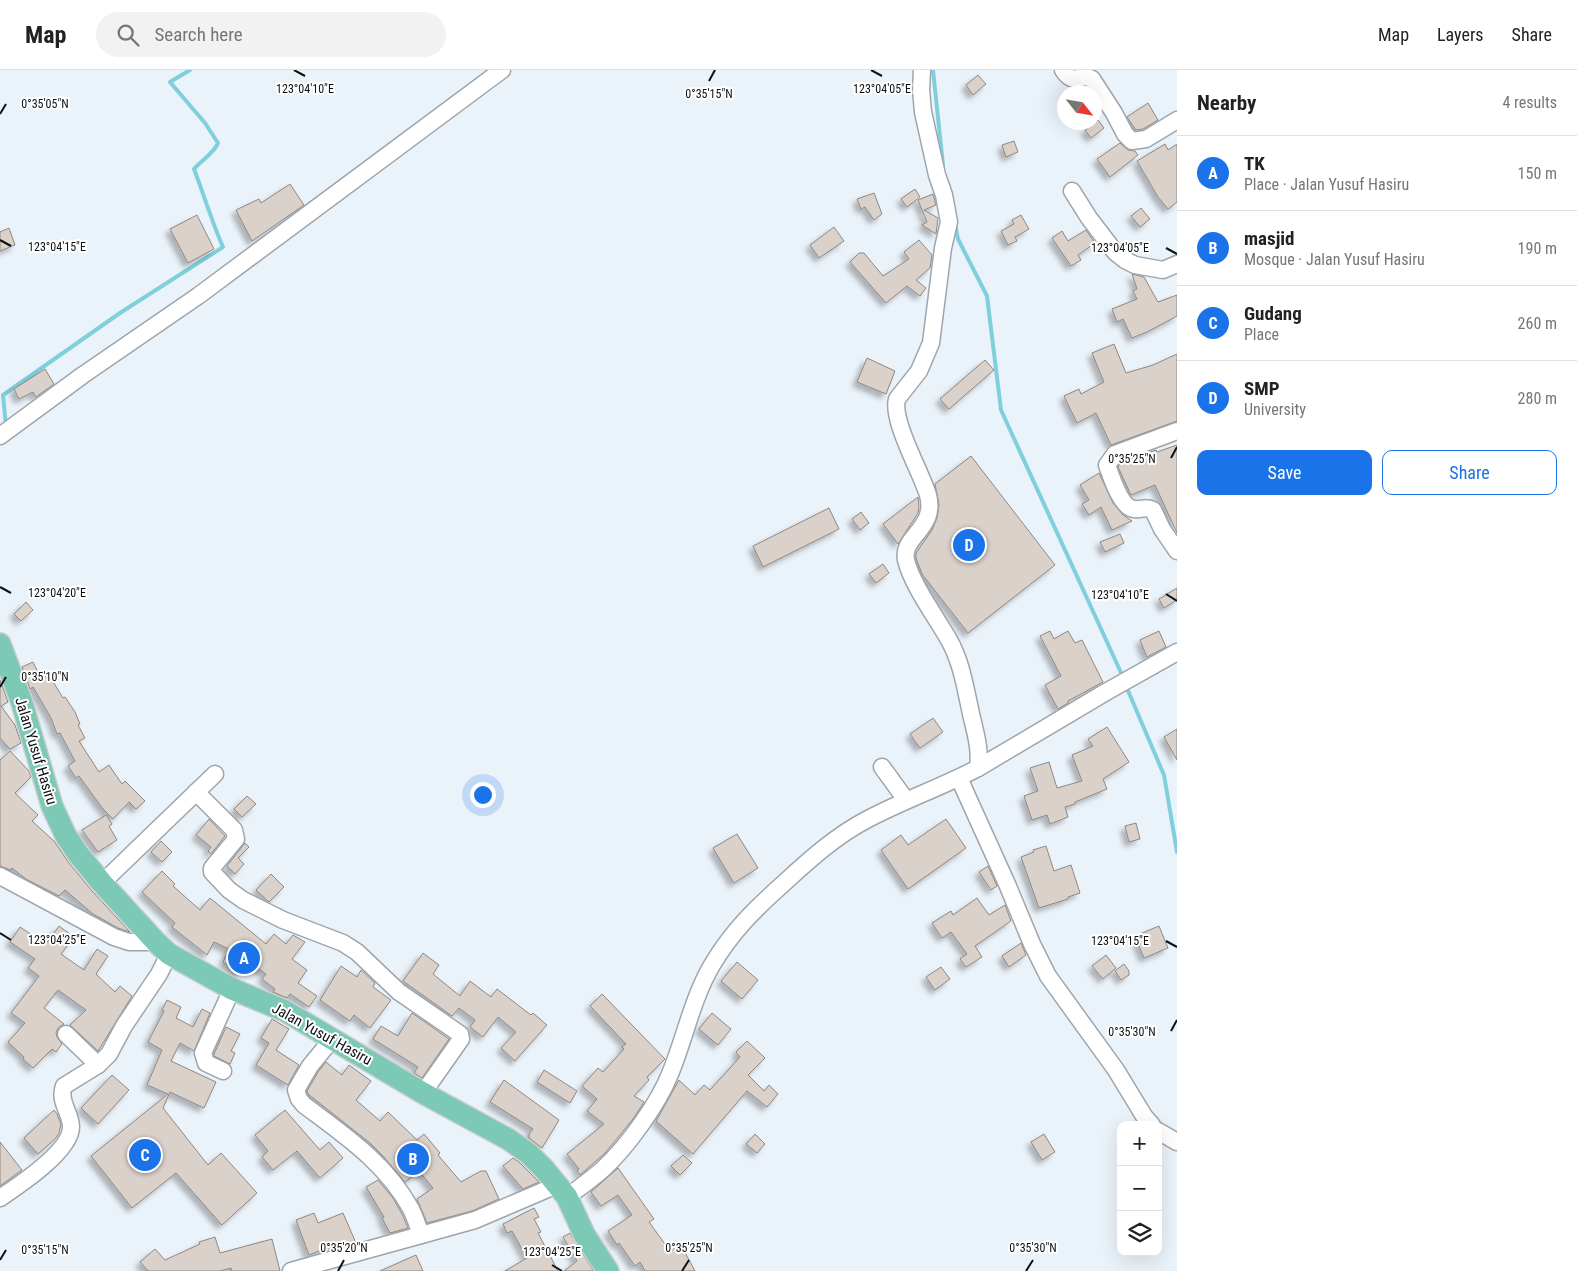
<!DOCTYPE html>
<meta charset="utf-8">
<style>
body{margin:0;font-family:"Roboto Condensed",sans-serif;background:#f2f2f2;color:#222}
.controls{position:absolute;right:15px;bottom:15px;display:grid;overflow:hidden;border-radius:10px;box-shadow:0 5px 20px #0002}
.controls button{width:45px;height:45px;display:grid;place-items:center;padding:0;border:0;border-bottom:1px solid #e0e0e0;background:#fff;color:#222;font:25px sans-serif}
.compass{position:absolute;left:1057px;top:15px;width:45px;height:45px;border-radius:50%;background:#fff;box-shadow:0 5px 20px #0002;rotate:121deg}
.you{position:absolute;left:482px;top:724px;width:18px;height:18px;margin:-12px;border:4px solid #fff;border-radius:50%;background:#1a73e8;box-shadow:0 0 0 8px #1a73e833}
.badge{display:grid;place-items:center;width:32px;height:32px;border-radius:50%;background:#1a73e8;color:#fff;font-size:16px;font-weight:700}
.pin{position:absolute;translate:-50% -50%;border:2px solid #fff;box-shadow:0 1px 5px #0006}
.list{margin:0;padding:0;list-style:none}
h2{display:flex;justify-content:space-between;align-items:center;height:65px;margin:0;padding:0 20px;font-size:21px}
h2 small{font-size:16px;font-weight:400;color:#767676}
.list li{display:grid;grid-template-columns:32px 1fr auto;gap:15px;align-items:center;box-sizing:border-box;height:75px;padding:0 20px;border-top:1px solid #e0e0e0}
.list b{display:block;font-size:19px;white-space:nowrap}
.list p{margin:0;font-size:16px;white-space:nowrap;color:#767676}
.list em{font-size:16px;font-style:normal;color:#767676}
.actions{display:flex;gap:10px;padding:15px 20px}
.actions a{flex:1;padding:11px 0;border:1px solid #1a73e8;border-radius:10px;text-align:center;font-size:18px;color:#1a73e8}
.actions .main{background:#1a73e8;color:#fff}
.icon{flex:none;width:28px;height:28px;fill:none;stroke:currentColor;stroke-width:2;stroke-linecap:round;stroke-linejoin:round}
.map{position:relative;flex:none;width:1177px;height:1201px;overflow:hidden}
header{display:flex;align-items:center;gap:30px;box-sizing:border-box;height:70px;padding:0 25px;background:#fff;border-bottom:1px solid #e0e0e0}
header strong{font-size:24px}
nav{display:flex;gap:28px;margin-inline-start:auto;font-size:18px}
.search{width:350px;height:45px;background:#f2f2f2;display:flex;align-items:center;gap:12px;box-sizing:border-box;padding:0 18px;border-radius:28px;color:#767676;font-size:19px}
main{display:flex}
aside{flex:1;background:#fff}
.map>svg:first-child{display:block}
</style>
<header>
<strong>Map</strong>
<div class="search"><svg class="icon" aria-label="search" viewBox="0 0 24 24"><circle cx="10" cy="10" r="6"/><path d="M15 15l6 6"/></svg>Search here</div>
<nav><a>Map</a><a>Layers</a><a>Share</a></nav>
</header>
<main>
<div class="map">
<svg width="1177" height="1201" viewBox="0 0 1177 1201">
<defs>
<filter id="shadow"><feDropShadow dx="-4.5" dy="4.5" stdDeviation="2.5" flood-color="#0004"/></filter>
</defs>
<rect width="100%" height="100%" fill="#ebf3fa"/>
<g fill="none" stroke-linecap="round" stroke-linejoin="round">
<g stroke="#7fcfdd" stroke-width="4">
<polyline points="933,0 943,95"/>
<polyline points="955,154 958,169 987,226 1001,340 1123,607"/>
<path d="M6 356 3 325 120 243 223 177C212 152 204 125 194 99 201 91 215 82 218 73L205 53 170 12 190 0"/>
<polyline points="1126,616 1164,705 1177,782"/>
</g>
</g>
<g fill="#dad1cb" stroke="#8f8781" filter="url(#shadow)">
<polygon points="978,5 986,14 973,25 966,15"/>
<polygon points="1148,33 1158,50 1143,59 1136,60 1127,47"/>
<polygon points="1098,50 1104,58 1091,68 1085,60"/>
<polygon points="1014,71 1018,82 1006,87 1002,75"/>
<polygon points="1120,73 1128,80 1135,81 1138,85 1110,107 1097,89"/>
<polygon points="1165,74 1168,80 1177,74 1177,132 1168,139 1158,127 1137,91"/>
<polygon points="290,114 304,135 252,171 236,140 259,129 261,133"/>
<polygon points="915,119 920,127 907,137 901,129"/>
<polygon points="874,123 882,144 874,150 865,137 861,139 857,129"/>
<polygon points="933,124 936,135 924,140 938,148 936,164 922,155 927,152 918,130"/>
<polygon points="1141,138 1150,149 1140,157 1131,146"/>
<polygon points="197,145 214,179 188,193 170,159"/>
<polygon points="1021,145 1029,159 1015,167 1017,171 1008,175 1001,161 1014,154 1012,150"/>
<polygon points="834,157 844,171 819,188 810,175"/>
<polygon points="9,158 15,175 0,181 0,162"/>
<polygon points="1086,160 1095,173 1078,185 1081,190 1071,196 1052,168 1062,161 1068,171"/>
<polygon points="919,170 932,185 930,198 916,210 926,218 920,226 907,216 886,233 850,192 859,183 864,183 883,206 909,189 904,182"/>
<polygon points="1132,204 1144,207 1158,232 1177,225 1177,246 1147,262 1132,268 1123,249 1117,252 1112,239 1137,229 1133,221 1137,219"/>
<polygon points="1114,274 1126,303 1153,295 1177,284 1177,351 1111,375 1096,343 1077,353 1064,326 1079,319 1081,324 1104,312 1092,283"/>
<polygon points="867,288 895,301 886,324 857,312"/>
<polygon points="985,290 994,300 949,339 940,329"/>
<polygon points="45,299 54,314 36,327 33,322 19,329 14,319"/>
<polygon points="1177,375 1177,463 1155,415 1131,425 1118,397 1121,392 1156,380 1157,382"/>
<polygon points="971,386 1055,495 968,563 922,504 916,488 916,483 932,460 937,448 939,435 935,414"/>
<polygon points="1099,403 1113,433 1123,445 1132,451 1112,460 1101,437 1089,445 1082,434 1089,430 1080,415"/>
<polygon points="918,427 919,436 918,443 898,474 883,454"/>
<polygon points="829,438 839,459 763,497 753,476"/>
<polygon points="861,442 869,453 860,460 852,449"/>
<polygon points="1120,464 1124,473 1105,482 1100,472"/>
<polygon points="883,494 889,503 876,513 869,504"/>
<polygon points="1177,518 1177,530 1164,538 1159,529"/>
<polygon points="26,532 33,540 21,551 14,544"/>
<polygon points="1050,561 1054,569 1068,561 1075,573 1082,570 1103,612 1068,631 1068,633 1058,639 1045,615 1061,606 1040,566"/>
<polygon points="1159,561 1166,577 1147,587 1140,570"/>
<polygon points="33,592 41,609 49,605 63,628 65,627 75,642 80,654 78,655 85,668 79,671 99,702 109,695 122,714 125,711 145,731 136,739 129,732 113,749 103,739 79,706 76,708 68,696 75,691 60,663 57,664 51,648 33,617 30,619 22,597"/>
<polygon points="0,610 8,632 1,636 15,655 21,673 10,679 0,668"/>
<polygon points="933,648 943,662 920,678 910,664"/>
<polygon points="1107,657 1129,692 1103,709 1107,719 1075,732 1075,734 1065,737 1068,747 1050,754 1047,745 1032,750 1024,726 1038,721 1030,698 1049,692 1057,718 1082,711 1072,685 1093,676 1088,669"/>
<polygon points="1177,659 1177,690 1164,667"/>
<polygon points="10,681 29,701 31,707 15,723 38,745 32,751 54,771 69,793 92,821 130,862 118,858 93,844 65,820 59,826 26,809 12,798 11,800 0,796 0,690"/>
<polygon points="247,726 256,734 242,747 234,739"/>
<polygon points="106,745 112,754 109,756 117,770 98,782 82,760"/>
<polygon points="209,749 225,766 211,784 208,781 211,777 196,765"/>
<polygon points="946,749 966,778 908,819 881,780 901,765 908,775"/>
<polygon points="1136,753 1140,769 1129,772 1125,756"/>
<polygon points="737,764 758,798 734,813 713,778"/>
<polygon points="161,771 172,782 162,792 151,782"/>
<polygon points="245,773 249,777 238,788 244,794 235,804 227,796"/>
<polygon points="1046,776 1054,801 1071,795 1080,823 1068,827 1068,829 1039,838 1021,787 1034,782 1033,780"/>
<polygon points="988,796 997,816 991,820 979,802"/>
<polygon points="162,801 175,814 173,816 200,840 210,828 266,874 274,864 286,874 293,865 305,872 292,889 307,900 298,913 317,926 309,937 290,924 287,928 273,922 275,919 262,909 266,904 248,891 239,903 223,892 229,879 214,872 207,885 172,857 175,853 142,822"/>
<polygon points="271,804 284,817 269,832 256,820"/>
<polygon points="977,828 989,845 1005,835 1011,851 975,876 982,887 966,897 960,889 967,884 951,862 942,868 932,853 951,841 953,845"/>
<polygon points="59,856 74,867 61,884 84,900 97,879 108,886 96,904 115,922 120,916 132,926 98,981 70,955 86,940 58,920 44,938 64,954 59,957 56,962 57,967 62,974 56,982 52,979 33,998 23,989 24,987 8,972 25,953 11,943 39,906 28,898 35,889 10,872 20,857 46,874"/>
<polygon points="1159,856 1168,878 1144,888 1135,866"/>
<polygon points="1021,873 1026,885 1009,897 1002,886"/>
<polygon points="423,883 439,895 433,904 460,926 470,911 491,927 497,919 531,945 533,943 547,955 515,991 501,978 516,962 498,947 483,967 470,957 475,950 459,938 452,946 403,911"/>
<polygon points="1106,885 1116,898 1103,909 1092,896"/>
<polygon points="737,892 758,910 742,929 721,911"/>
<polygon points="1124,894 1129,901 1129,905 1121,910 1115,901"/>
<polygon points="341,896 357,907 361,900 375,913 373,917 391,930 370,958 354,945 350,951 320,930"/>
<polygon points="941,897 950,909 935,920 926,907"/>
<polygon points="602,924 665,989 647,1007 649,1010 634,1026 644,1032 633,1049 605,1083 580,1105 577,1101 579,1099 567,1084 604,1054 587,1041 597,1029 582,1016 598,998 603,1002 624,979 622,977 626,974 590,936"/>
<polygon points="167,930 181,937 176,948 193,957 202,939 210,943 194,981 180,973 171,991 216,1012 204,1038 170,1022 163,1038 208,1095 221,1083 257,1123 222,1155 176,1103 132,1138 91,1086 168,1024 147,1015 162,980 148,972 164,941 162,940"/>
<polygon points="412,943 449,969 422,1008 414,1003 418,997 373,969 381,956 398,966"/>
<polygon points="712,943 731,959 718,975 699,959"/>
<polygon points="272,949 289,959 276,980 299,995 288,1015 256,995 269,973 261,968"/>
<polygon points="226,957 240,964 231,981 235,983 230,994 214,986 214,984"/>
<polygon points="747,971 765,988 748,1005 764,1021 769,1015 778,1024 767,1037 747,1021 693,1084 656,1051 679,1010 695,1025 704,1015 710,1020 740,987 736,982"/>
<polygon points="326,992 342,1005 349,995 371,1011 356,1030 380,1051 388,1042 417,1070 424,1064 440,1083 438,1085 461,1112 481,1101 486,1101 499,1129 472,1141 427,1153 417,1129 433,1118 419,1101 405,1112 384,1087 370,1073 308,1024 307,1021 318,1002"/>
<polygon points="544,1000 577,1021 570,1033 537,1012"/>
<polygon points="112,1005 129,1020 98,1054 81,1038"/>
<polygon points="504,1010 559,1050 542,1078 529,1068 529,1064 533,1059 490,1032"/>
<polygon points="54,1040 57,1044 61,1054 59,1063 56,1068 38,1084 24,1068"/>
<polygon points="285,1040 320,1080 329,1072 343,1088 320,1108 297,1081 273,1100 262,1087 268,1081 255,1065"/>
<polygon points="755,1064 765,1074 757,1083 746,1074"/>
<polygon points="1044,1064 1055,1082 1042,1090 1031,1072"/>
<polygon points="0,1072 22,1100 0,1116"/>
<polygon points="683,1085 692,1093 680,1105 671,1096"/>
<polygon points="513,1088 520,1093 539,1112 523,1119 503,1096"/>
<polygon points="618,1098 654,1149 649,1152 670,1181 681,1175 695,1201 645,1201 640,1192 635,1196 619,1173 617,1175 608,1161 632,1145 618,1125 601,1136 591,1122"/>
<polygon points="378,1110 393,1128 402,1144 408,1158 390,1163 382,1148 384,1147 366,1117"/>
<polygon points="534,1138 539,1147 534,1149 541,1162 538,1163 558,1201 505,1201 527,1188 512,1161 507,1163 503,1154"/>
<polygon points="314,1143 318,1153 343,1143 356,1173 333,1179 332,1176 309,1185 296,1150"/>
<polygon points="570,1163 593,1200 592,1201 564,1201 577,1191 563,1167"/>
<polygon points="215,1167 220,1183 272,1169 280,1201 232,1201 231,1198 220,1201 148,1201 140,1192 155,1179 165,1190 200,1174 199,1172"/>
<polygon points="416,1185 423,1201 380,1201"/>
</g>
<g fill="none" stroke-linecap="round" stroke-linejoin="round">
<defs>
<g id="minor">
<path d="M922 0 921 20 923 42 937 105 944 125 949 152 943 178 931 273 919 301 897 329C891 350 921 402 928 425 937 459 901 466 906 490 912 515 936 547 949 570 961 591 965 616 970 639 974 659 981 677 978 698"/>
<path d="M1063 0C1075 18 1079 1 1092 9L1114 43 1125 64 1132 71 1146 69 1177 50"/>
<polyline points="1072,121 1089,148 1115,182 1125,190 1135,195 1163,200 1177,194"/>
<path d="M1177 361 1115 384 1107 395C1111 406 1121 438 1134 439 1142 440 1146 436 1153 440L1162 459 1177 481"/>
<polyline points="0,366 83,305 198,226 502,0"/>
<polyline points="882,697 906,730"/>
<polyline points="959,708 1007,814 1032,874 1048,906 1116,1000 1144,1046 1152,1055"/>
<polyline points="196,722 234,760 236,769 212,798 212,802 229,820 243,830 283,850 343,873 357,882 399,922 460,964 461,969 423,1023"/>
<polyline points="0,806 114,867 129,872 156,872"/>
<polyline points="102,813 215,704"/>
<polyline points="66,964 98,995"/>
<polyline points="223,1001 206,993 203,983 232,919"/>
<polyline points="1158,1061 1177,1072"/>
<path d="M567 1127C579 1118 592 1109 603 1099 627 1077 658 1034 670 1004 685 968 692 929 712 895 733 860 755 839 784 813 810 789 837 765 868 749 904 730 942 717 978 698L1106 622 1177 582"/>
<path d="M0 1128C18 1116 71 1081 71 1057 71 1043 58 1031 64 1016L98 995 109 984 124 956 159 904 169 884"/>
<polyline points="421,1165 475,1150 557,1115"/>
<path d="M291 1201 421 1165C418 1156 415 1147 411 1139 386 1093 344 1065 304 1035L299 1029 296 1020 310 996 333 968"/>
</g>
<polyline id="major" points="0,574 22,633 52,736 66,766 79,785 102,813 156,872 169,884 232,919 285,941 423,1023 508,1069 528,1083 545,1100 567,1127 584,1164 608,1201"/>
</defs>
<use href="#minor" stroke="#9ea5ac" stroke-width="19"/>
<use href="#major" stroke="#cfcfd0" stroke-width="24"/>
<use href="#minor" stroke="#fff" stroke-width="16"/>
<use href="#major" stroke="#7ccab6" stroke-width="21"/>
</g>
<path fill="none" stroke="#0d1012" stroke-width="2" d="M294 0 305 6M871 0 882 6M709 11 715 0M0 44 6 34M0 170 11 176M1166 178 1177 184M1171 388 1177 377M0 517 11 523M1166 524 1177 531M0 617 6 607M0 863 11 870M1166 871 1177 877M1171 961 1177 950M0 1190 6 1180M552 1195 562 1201M338 1201 344 1190M682 1201 689 1190M1026 1201 1033 1190"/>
<g text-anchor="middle" stroke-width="4" stroke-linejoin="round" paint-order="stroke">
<g font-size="15" fill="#0d1012" stroke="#fff">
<text transform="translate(36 681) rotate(73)" y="5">Jalan Yusuf Hasiru</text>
<text transform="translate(322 964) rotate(29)" y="5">Jalan Yusuf Hasiru</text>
</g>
</g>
<g font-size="12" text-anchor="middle" fill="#0d1012" stroke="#fff" stroke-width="4" stroke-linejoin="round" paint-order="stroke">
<text x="305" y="23">123°04'10"E</text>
<text x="882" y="23">123°04'05"E</text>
<text x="709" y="28">0°35'15"N</text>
<text x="45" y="38">0°35'05"N</text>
<text x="57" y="181">123°04'15"E</text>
<text x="1120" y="182">123°04'05"E</text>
<text x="1132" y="393">0°35'25"N</text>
<text x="57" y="527">123°04'20"E</text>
<text x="1120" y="529">123°04'10"E</text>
<text x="45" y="611">0°35'10"N</text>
<text x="57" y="874">123°04'25"E</text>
<text x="1120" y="875">123°04'15"E</text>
<text x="1132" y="966">0°35'30"N</text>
<text x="344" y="1182">0°35'20"N</text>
<text x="689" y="1182">0°35'25"N</text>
<text x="1033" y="1182">0°35'30"N</text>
<text x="45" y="1184">0°35'15"N</text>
<text x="552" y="1186">123°04'25"E</text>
</g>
</svg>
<div class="controls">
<button>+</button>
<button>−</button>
<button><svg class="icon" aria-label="layers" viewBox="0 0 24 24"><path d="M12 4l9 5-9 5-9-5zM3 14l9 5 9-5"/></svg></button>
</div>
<svg class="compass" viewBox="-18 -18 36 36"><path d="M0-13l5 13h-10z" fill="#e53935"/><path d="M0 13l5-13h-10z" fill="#767676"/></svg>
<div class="you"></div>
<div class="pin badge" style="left:244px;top:888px">A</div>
<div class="pin badge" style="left:413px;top:1089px">B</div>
<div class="pin badge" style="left:145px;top:1085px">C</div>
<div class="pin badge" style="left:969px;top:475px">D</div>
</div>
<aside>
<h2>Nearby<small>4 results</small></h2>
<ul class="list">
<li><span class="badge">A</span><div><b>TK</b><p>Place · Jalan Yusuf Hasiru</p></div><em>150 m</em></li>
<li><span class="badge">B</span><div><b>masjid</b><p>Mosque · Jalan Yusuf Hasiru</p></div><em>190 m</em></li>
<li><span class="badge">C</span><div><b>Gudang</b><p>Place</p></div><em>260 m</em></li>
<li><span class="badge">D</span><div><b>SMP</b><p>University</p></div><em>280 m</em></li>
</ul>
<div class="actions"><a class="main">Save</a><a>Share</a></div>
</aside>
</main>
